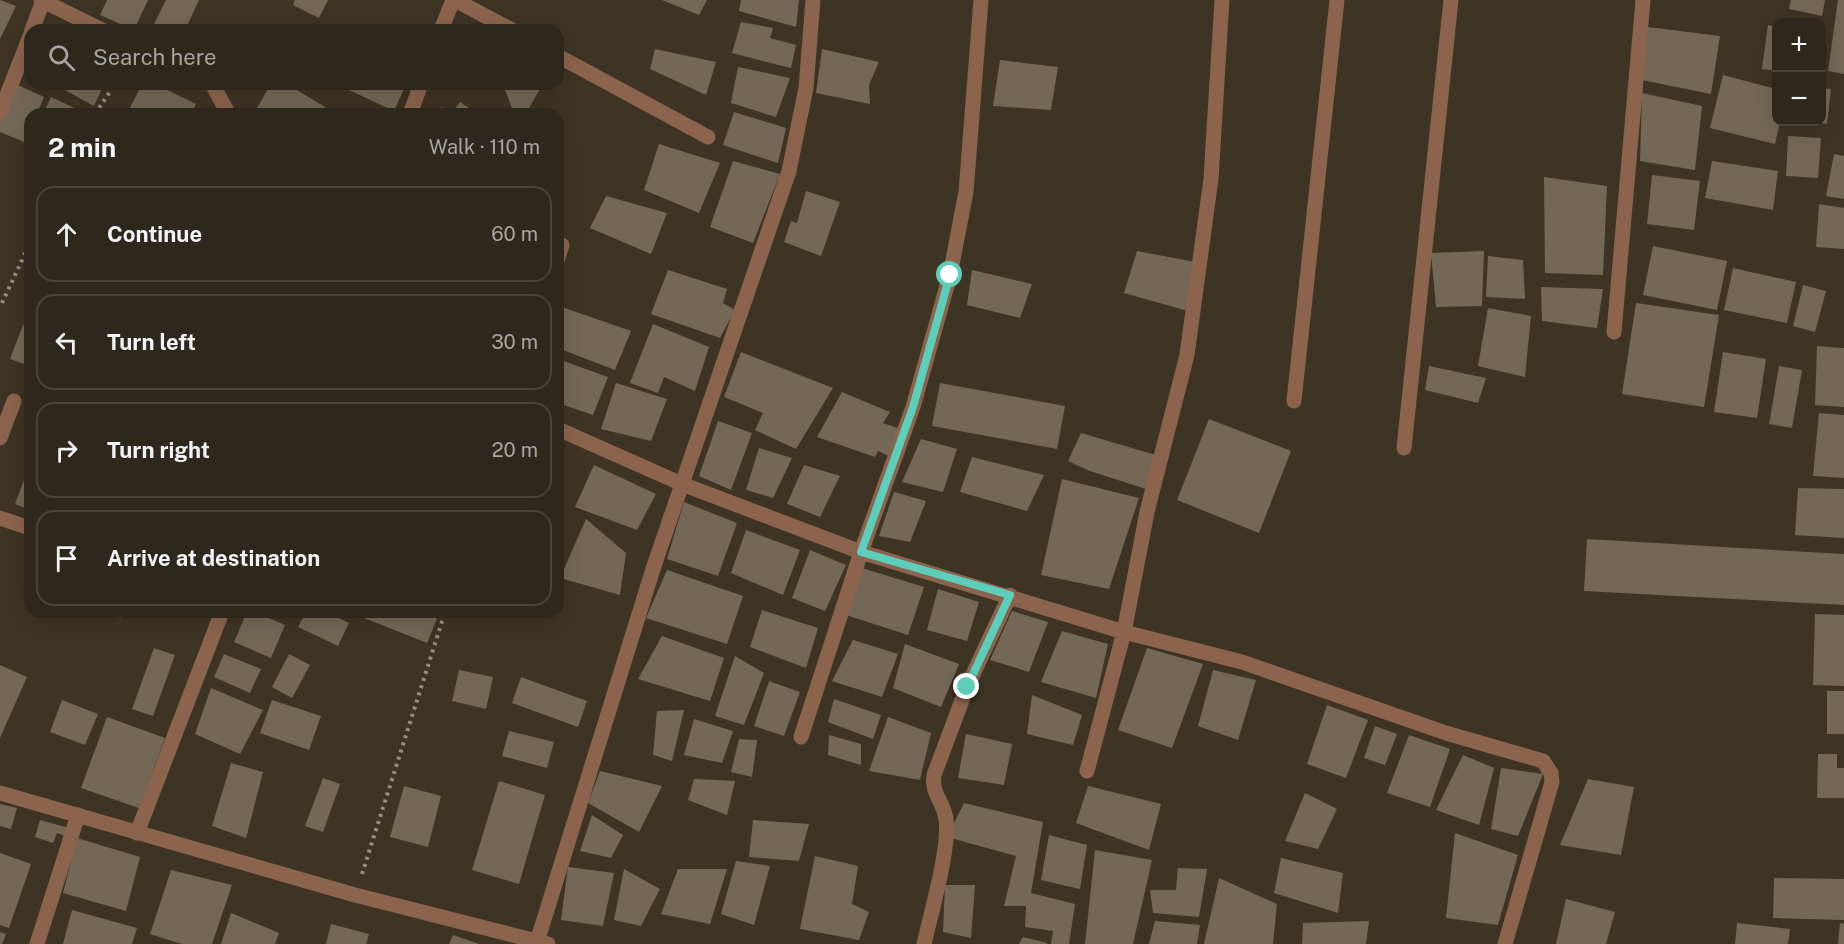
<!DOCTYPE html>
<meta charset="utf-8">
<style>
body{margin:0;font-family:"Public Sans",sans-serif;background:#3a3328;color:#f1f3f6}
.controls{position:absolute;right:18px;top:18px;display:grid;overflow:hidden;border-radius:12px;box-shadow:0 6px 24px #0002}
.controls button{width:54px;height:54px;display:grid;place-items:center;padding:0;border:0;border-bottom:2px solid #49443a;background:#2e271b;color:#f1f3f6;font:30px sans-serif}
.stop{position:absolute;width:18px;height:18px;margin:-14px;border:4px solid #5cceba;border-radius:50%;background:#fff}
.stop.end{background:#5cceba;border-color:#fff;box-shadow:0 2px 6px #0008}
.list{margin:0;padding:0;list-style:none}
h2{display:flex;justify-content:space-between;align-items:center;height:78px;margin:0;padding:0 24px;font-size:26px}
h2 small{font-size:20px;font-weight:400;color:#a7a5a3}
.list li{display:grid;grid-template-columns:39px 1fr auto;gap:18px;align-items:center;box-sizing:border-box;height:96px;margin:0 12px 12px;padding:0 12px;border:2px solid #49443a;border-radius:18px}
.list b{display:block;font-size:22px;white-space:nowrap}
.list em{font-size:20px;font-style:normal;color:#a7a5a3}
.icon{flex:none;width:33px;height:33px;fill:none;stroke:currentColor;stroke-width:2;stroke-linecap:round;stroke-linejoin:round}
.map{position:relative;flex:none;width:1844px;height:944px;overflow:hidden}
.search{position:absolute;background:#2e271b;box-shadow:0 6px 24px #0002;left:24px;top:24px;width:540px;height:66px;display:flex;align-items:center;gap:15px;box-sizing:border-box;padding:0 21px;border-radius:18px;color:#a7a5a3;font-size:22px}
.panel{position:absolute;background:#2e271b;box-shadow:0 6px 24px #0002;left:24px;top:108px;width:540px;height:510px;border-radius:18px}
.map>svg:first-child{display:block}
</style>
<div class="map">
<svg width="1844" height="944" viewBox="0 0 1844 944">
<rect width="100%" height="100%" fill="#3e3424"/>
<g fill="#736856">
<polygon points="0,0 16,6 0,39"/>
<polygon points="107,0 148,0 134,30 100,15"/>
<polygon points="166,0 199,0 185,30 151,30"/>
<polygon points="295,0 328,0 319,18 293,5"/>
<polygon points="662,0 707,0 699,15"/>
<polygon points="741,0 799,0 796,27 739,11"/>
<polygon points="1791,0 1825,0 1822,16 1789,9"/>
<polygon points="1838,0 1844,0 1844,74 1828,71"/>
<polygon points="741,22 773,28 770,38 796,45 791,68 732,53"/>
<polygon points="1768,25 1776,27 1776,71 1762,69"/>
<polygon points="1648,27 1720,36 1711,94 1642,80"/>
<polygon points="655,49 716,62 706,95 650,69"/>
<polygon points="822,49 879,62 869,85 870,104 816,93"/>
<polygon points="1000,60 1058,67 1051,110 993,106"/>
<polygon points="738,67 790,78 776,117 731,103"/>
<polygon points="1723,75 1776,89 1776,122 1780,122 1775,144 1710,128"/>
<polygon points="9,81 44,97 37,114 30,114 30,129 24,142 0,132 0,100"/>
<polygon points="68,84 104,84 94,106 65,90"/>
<polygon points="142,84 155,84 196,104 191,114 138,114 129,110"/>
<polygon points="271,84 287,84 325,107 321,114 267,114 257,108"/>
<polygon points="336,84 406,84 394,111"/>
<polygon points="499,84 543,84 526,113 513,111 504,87"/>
<polygon points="1822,88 1831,89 1827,124 1822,123"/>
<polygon points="1642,93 1702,106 1695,170 1640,161"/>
<polygon points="51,97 83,112 82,114 43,114"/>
<polygon points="460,102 478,114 451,114"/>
<polygon points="441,107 450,114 437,114"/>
<polygon points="343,108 355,114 340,114"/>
<polygon points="734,112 786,128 778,163 723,145"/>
<polygon points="1788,136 1821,138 1818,178 1786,176"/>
<polygon points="659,144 720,163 699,213 644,190"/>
<polygon points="1834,154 1844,156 1844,199 1826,196"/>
<polygon points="733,161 780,174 753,243 710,227"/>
<polygon points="1712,161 1778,171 1773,210 1705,198"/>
<polygon points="1652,175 1700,181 1694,230 1647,224"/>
<polygon points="1544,177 1607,186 1603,275 1545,273"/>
<polygon points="806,191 840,202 821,256 784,242 791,221 797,223"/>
<polygon points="606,196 667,213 651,254 590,228"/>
<polygon points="1819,204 1844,208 1844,249 1816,247"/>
<polygon points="1653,246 1727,261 1717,310 1643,295"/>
<polygon points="1137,251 1195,262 1188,311 1124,293"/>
<polygon points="1484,251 1482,306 1436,307 1431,253"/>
<polygon points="1488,256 1523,260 1525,299 1486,297"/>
<polygon points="1733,268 1796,282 1787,323 1724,310"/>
<polygon points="668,270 727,289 723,303 735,310 720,338 651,314"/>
<polygon points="972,270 1032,284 1020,318 967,305"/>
<polygon points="1803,285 1826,291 1815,332 1793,326"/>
<polygon points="1541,287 1603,289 1597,328 1542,321"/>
<polygon points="1636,303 1719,315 1704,407 1622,394"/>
<polygon points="559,306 631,331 615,370 558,348"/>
<polygon points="1488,308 1531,316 1525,377 1478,366"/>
<polygon points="653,324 709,347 695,391 664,377 658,393 630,383"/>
<polygon points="23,325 30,328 30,366 10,359"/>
<polygon points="1817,346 1844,348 1844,407 1815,405"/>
<polygon points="741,352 833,388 796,449 755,430 763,413 724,397"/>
<polygon points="1723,352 1766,359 1757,418 1714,412"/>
<polygon points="558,359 608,377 593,415 558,403"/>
<polygon points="1429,366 1486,378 1478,403 1425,390"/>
<polygon points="1779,366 1802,370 1792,428 1769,424"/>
<polygon points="616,383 667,399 651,441 601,429"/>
<polygon points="940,383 1065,406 1057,449 932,426"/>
<polygon points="842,392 890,412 883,423 900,429 891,457 878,451 875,457 817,437"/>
<polygon points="1819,413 1844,415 1844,478 1813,476"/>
<polygon points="1209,419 1291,451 1259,533 1177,500"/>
<polygon points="718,421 752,433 731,490 699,476"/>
<polygon points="1081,433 1159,456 1146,489 1090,471 1068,461"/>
<polygon points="921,439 957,449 943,492 902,482"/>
<polygon points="759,448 792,458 773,498 746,490"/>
<polygon points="972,457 1044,475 1027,511 960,492"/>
<polygon points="30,464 30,510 15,504"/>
<polygon points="594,465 656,494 637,530 575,507"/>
<polygon points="804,465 840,476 820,517 787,504"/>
<polygon points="1062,479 1139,498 1109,589 1041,575"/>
<polygon points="1798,488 1844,489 1844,538 1795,535"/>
<polygon points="894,492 926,501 910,542 879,536"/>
<polygon points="684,502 737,523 718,576 667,559"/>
<polygon points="586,519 626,553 620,595 560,578"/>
<polygon points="746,530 800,550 783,595 731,573"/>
<polygon points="1587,539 1844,554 1844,605 1584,591"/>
<polygon points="810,550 846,565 825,611 792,598"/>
<polygon points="862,568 924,587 908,635 846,615"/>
<polygon points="667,570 743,596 727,644 646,618"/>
<polygon points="938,589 979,602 967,641 927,630"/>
<polygon points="762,610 818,628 806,668 750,647"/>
<polygon points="1012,611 1048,622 1029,672 990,660"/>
<polygon points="101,612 123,612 121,619"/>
<polygon points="247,612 254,612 285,625 271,658 234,642"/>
<polygon points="306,612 326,612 349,623 338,646 298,627"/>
<polygon points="334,612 350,612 347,618"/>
<polygon points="367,612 428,612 438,616 427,643 364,618"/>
<polygon points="1815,614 1844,615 1844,686 1813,685"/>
<polygon points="1062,631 1108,644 1096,698 1041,682"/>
<polygon points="662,636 724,658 710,701 638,679"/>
<polygon points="853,640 898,654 882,697 832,681"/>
<polygon points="905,644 959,664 941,707 893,688"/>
<polygon points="154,648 175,655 153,716 132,709"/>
<polygon points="1147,648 1203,664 1172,748 1118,730"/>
<polygon points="224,654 261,669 250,693 214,677"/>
<polygon points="289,654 310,665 292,698 272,687"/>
<polygon points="735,656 764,673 744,725 715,716"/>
<polygon points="0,665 27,677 0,738"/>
<polygon points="459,670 493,677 486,709 452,701"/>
<polygon points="1213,670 1256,680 1238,740 1198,726"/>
<polygon points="521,677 587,701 578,727 512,703"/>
<polygon points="769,681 800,692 784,736 754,726"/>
<polygon points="211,688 263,710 240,754 195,734"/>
<rect x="1827" y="691" width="17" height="43"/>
<polygon points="1032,695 1082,715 1073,745 1027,734"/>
<polygon points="834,699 881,715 873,739 828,722"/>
<polygon points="62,700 98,714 85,745 50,732"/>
<polygon points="272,700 321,716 309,750 260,733"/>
<polygon points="1327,705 1368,720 1346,778 1307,764"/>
<polygon points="684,710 672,761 653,755 657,711"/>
<polygon points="107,717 165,738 139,808 81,788"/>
<polygon points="888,717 931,733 920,780 869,771"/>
<polygon points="694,719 733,731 722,763 684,755"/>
<polygon points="1375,726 1397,734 1385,765 1364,758"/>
<polygon points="509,731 554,742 547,768 502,756"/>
<polygon points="966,734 1012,744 1004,785 958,778"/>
<polygon points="829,735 861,744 861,765 828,755"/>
<polygon points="1409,735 1450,749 1430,807 1387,793"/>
<polygon points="739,739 757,740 752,777 731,772"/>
<polygon points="1818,754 1837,754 1837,768 1844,768 1844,798 1817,798"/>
<polygon points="1463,755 1494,768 1479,825 1436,810"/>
<polygon points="231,763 263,772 246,838 212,826"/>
<polygon points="1501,768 1543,774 1518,836 1491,829"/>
<polygon points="600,771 662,786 639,832 588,803"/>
<polygon points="323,778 340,784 323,832 305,826"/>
<polygon points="694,779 735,781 727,815 688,800"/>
<polygon points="1588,779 1634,787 1621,855 1560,845"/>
<polygon points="499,781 545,795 519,884 472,870"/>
<polygon points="404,786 441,796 428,847 390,837"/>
<polygon points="1088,786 1161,804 1149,850 1076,823"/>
<polygon points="1305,793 1337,809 1318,849 1285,841"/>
<polygon points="964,803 1043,822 1031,893 1075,904 1069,944 1051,944 1053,931 1025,927 1026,906 1004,906 1016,856 947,837"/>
<polygon points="0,804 17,808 11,829 0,826"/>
<polygon points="592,815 623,835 611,858 580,851"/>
<polygon points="40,820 69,828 65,836 57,833 53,843 35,837"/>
<polygon points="753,820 809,824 799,861 749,857"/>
<polygon points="1455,833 1518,855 1498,925 1446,918"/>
<polygon points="1049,835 1087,845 1080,889 1041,880"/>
<polygon points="77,838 140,857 126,911 63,893"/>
<polygon points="1095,850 1152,860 1133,944 1085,944"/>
<polygon points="0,853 31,864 9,928 0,925"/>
<polygon points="815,856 858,866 852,904 869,912 859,940 800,929"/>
<polygon points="1281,858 1343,873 1338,913 1274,893"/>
<polygon points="736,861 770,866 754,925 721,914"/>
<polygon points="568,867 614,873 603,926 561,920"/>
<polygon points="1178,868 1207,869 1199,917 1153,913 1150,890 1176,890"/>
<polygon points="624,869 660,889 641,926 614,920"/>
<polygon points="678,869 727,869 710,924 661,914"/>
<polygon points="171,870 232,885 212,944 182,944 150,934"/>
<polygon points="1219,878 1277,904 1273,944 1204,944"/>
<polygon points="1774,878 1844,879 1844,920 1773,918"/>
<polygon points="945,885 975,885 971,938 943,932"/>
<polygon points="1566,899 1615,912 1606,944 1556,944"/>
<polygon points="72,910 137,928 132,944 63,944"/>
<polygon points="231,913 279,933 275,944 221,944"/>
<polygon points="1155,921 1200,925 1197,944 1149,944"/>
<polygon points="1369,921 1366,944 1302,944 1303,923"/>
<polygon points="1737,923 1790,929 1788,944 1735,944"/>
<polygon points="1840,923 1844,924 1844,944 1838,944"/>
<polygon points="331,924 369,934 366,944 326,944"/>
<polygon points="0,932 6,934 2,944 0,944"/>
<polygon points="453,935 479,944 449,944"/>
<polygon points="1023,937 1047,943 1047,944 1019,944"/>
</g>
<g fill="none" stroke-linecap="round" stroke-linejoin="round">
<g stroke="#978e82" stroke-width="4" stroke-dasharray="3 4.5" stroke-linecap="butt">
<polyline points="95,114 115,84"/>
<polyline points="2,303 30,243"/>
<polyline points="362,874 445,612"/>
</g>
<g stroke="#8c644d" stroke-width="15">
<polyline points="558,258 562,245"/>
<polyline points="0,518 30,528"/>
<polyline points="37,944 78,815"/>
</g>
<g stroke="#8c644d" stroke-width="15">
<polyline points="41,0 102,30"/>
<polyline points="455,0 512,30"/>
<polyline points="32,30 43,1"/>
<polyline points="441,30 453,0"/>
<polyline points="558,56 708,137"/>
<polyline points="212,84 227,111 226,114"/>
<polyline points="0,113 30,36"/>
<polyline points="410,114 421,84"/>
<polyline points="1614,332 1643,0"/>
<polyline points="1294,401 1337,0"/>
<polyline points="558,429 682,484 861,552 1124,632 1242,662 1446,733 1543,761 1551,773 1552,782 1505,944"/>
<polyline points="0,438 14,401"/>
<polyline points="1404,448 1451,0"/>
<polyline points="801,737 861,552 913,407 950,275 966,192 981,0"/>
<polyline points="1087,771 1124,632 1147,512 1187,355 1211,179 1222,0"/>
<polyline points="0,793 355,895 548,944"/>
<polyline points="137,833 222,612"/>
<polyline points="537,942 653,569 789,171 806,88 813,0"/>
<path d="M924 944C931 913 950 848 946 819 944 802 931 794 934 775L967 687 1010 595"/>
</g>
</g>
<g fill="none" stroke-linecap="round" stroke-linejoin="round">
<polyline stroke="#5cceba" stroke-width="8" points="950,275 913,407 861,552 1010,595 967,687"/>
</g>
</svg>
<div class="controls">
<button>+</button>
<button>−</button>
</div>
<div class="stop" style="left:950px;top:275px"></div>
<div class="stop end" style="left:967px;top:687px"></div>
<div class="search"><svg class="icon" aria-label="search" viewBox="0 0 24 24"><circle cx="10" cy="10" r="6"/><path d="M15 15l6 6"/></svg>Search here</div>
<section class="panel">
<h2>2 min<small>Walk · 110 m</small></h2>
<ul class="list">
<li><svg class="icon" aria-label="ahead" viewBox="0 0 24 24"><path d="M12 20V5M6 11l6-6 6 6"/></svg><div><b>Continue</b></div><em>60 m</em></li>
<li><svg class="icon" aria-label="left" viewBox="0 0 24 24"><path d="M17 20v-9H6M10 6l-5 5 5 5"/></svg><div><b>Turn left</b></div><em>30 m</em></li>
<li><svg class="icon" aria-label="right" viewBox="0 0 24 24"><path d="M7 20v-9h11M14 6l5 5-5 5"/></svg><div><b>Turn right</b></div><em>20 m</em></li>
<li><svg class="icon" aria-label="arrive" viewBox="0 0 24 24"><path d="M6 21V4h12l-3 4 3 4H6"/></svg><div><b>Arrive at destination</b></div></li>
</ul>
</section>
</div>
